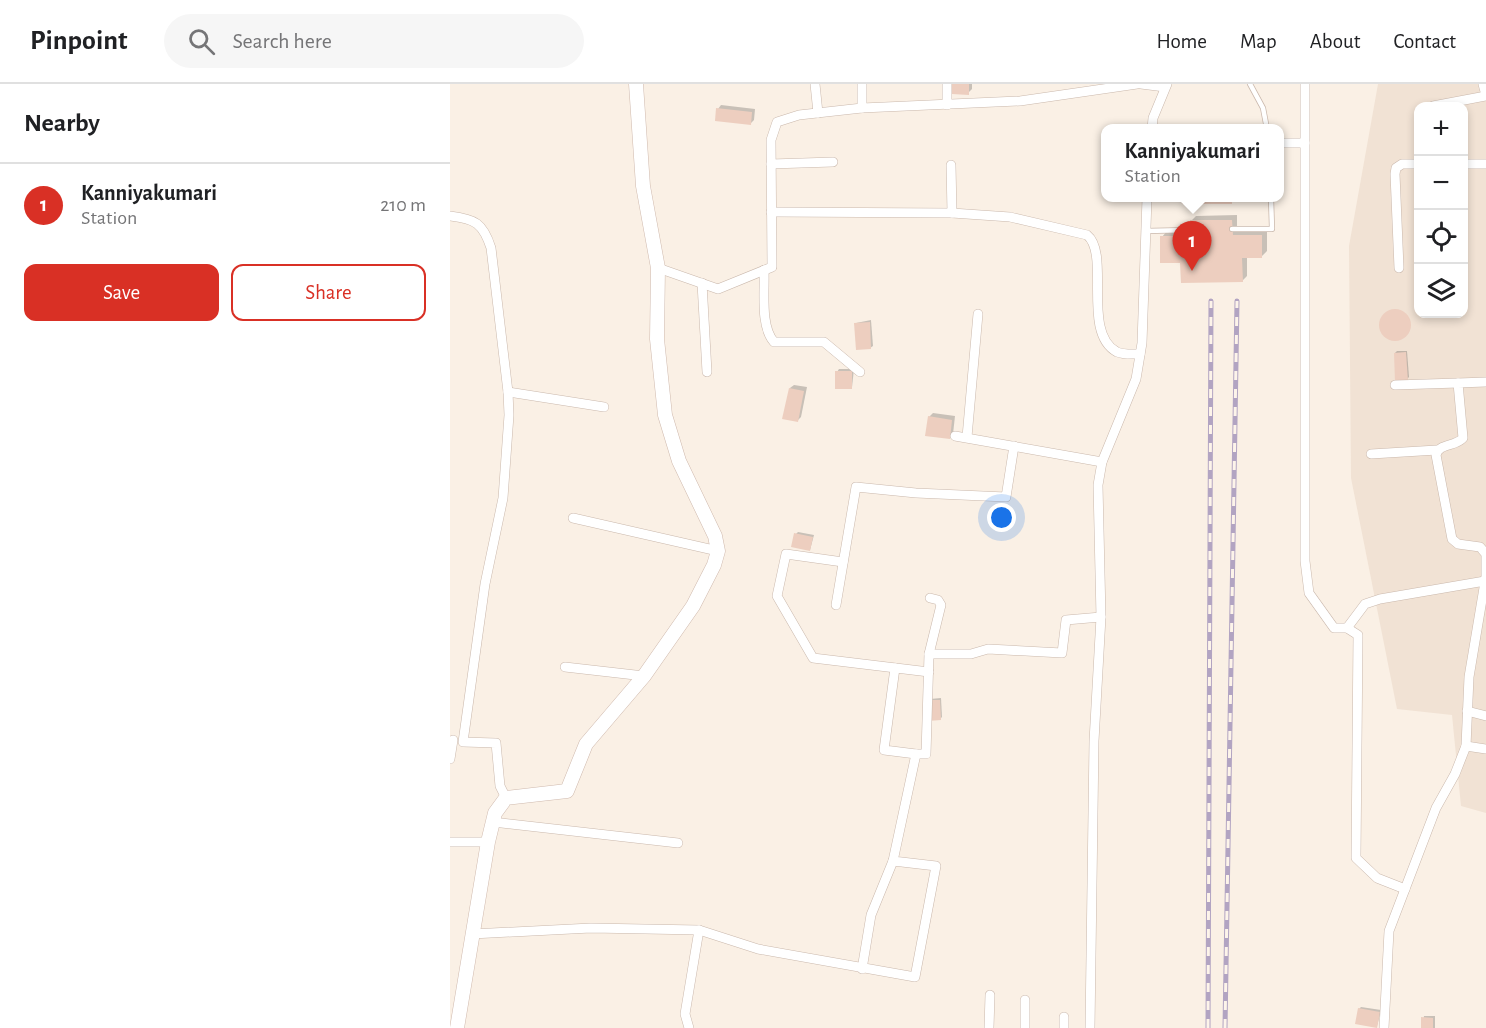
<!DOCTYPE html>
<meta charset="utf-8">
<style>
body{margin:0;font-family:"Alegreya Sans",sans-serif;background:#f6f6f6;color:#202124}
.controls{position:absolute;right:18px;top:18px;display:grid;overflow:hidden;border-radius:12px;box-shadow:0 3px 9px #0003}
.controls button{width:54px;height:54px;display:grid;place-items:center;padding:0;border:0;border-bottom:2px solid #e0e0e0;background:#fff;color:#202124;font:30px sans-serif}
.you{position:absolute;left:552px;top:434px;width:21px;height:21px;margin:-15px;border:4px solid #fff;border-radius:50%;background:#1a73e8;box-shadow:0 0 0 9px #1a73e833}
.badge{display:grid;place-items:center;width:39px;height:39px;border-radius:50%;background:#d93025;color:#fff;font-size:20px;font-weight:700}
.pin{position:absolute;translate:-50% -50px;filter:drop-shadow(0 2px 3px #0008)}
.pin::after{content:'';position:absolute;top:32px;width:21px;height:18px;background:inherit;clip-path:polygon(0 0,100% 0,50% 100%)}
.popup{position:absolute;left:651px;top:40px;width:183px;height:78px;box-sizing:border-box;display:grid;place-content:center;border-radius:12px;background:#fff;filter:drop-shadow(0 2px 4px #0005);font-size:20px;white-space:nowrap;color:#757577}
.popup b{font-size:22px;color:#202124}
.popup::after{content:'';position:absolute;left:50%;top:100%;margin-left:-12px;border:12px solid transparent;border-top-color:#fff}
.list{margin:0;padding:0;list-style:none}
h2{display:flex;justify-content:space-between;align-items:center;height:78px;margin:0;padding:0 24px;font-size:26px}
h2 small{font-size:20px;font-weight:400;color:#757577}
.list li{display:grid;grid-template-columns:39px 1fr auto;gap:18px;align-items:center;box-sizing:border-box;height:84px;padding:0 24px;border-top:2px solid #e0e0e0}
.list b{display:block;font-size:22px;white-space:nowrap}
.list p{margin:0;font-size:20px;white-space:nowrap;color:#757577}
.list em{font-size:20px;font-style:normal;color:#757577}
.actions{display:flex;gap:12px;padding:18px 24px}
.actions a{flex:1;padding:14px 0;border:2px solid #d93025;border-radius:12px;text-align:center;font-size:21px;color:#d93025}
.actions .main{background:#d93025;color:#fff}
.icon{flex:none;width:33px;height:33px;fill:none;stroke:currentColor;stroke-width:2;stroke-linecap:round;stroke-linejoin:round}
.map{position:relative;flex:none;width:1036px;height:944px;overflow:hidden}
header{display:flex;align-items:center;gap:36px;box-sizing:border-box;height:84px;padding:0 30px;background:#fff;border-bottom:2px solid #e0e0e0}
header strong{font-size:28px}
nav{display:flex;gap:33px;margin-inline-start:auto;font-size:21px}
.search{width:420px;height:54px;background:#f6f6f6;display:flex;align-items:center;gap:15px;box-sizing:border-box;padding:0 21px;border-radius:33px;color:#757577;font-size:22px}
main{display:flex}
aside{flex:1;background:#fff}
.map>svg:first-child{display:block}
</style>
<header>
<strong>Pinpoint</strong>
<div class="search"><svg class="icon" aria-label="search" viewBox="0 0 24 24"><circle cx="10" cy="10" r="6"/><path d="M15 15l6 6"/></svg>Search here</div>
<nav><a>Home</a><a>Map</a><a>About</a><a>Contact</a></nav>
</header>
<main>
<aside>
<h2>Nearby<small></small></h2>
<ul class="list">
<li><span class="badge">1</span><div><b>Kanniyakumari</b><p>Station</p></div><em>210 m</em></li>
</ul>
<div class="actions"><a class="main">Save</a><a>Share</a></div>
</aside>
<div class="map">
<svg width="1036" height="944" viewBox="0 0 1036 944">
<rect width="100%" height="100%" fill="#faf0e5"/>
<path fill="#f1e2d4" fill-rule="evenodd" d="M928 0H1036V729L1011 722 1002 631 947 625 901 394 899 162ZM968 22H1014V230H968Z"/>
<g fill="#0003">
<polygon points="503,0 522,0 522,5 518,9"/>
<polygon points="271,21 305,25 304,36 300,40 268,25"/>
<polygon points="733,114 786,114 781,119 733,119"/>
<polygon points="787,131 787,146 817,146 817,167 812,172 797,172 797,192 792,197 732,177 712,153 717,147 741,147 741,137 746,132"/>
<circle cx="945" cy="240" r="14"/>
<polygon points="421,236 423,262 420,264 406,239"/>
<polygon points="947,267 957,267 959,293 957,295 945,269"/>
<polygon points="389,285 404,285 402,303 387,288"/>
<polygon points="344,301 357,303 351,333 347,337 340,304"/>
<polygon points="483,329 505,332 503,350 499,354 479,333"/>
<polygon points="348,448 364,451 360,466 346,450"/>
<polygon points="491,614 492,633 490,635 480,615"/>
<polygon points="911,923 931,926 927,942 909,925"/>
<polygon points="974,932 985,932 985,944 972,944"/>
</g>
<g fill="#edcebf">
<polygon points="502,0 519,0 519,11 502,10"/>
<polygon points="266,24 302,28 301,41 265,37"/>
<polygon points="731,114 782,114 782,120 732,120"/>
<polygon points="740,136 782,136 783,151 812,151 812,174 792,174 793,198 731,199 730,179 710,179 710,152 740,152"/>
<circle cx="945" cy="241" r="16"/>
<polygon points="420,238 421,265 406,266 404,239"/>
<polygon points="956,268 958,297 945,298 944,269"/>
<rect x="385" y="287" width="17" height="18"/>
<polygon points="339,304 354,307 348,338 332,335"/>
<polygon points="478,332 502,336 500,355 475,352"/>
<polygon points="344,449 363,453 360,467 341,463"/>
<polygon points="477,616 490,616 491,636 478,637"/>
<polygon points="908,924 930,928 927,944 905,940"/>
<polygon points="971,933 983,934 983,944 971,944"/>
</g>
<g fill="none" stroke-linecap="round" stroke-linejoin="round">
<defs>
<g id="lane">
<polyline points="800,0 813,24 817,45"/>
<polyline points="782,145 822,145 821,114"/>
<polyline points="695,147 740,146"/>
</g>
<g id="street">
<polyline points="365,0 368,29"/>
<polyline points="497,0 497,21"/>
<polyline points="691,0 715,3"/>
<polyline points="855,0 855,477 859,509 884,544 897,544 908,551 906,774 927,794 955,805"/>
<polyline points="1033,0 1036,11"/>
<polyline points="983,22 1036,12"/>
<polyline points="412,24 412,0"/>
<polyline points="702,45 703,34 717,0"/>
<polyline points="829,59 855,59"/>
<polyline points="321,80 383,78"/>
<polyline points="1014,80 1036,80"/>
<polyline points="321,128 502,129 501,81"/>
<path d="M502 129 560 133 637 151C661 170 631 249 667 268 674 271 683 270 690 270"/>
<path d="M0 132C25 135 33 139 41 164L58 308 59 331 53 414 35 500 13 658 46 659 50 702 56 714"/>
<polyline points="208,184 268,205 322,183 321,56 327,38 349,31 412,24 570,17 687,0"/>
<polyline points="949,184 945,90 946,84 952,80 968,80"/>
<path d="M314 186C315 208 310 242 324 258H374L410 288"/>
<polyline points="252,199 257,288"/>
<polyline points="945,301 1008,299"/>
<polyline points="58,308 154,323"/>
<polyline points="505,352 652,378"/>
<polyline points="517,353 528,230"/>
<polyline points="921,370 987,366"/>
<polyline points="123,434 268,467"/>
<polyline points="393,478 336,470 327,512 363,574 479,588"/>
<polyline points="386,521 406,403 466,409 556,413 564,362"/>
<polyline points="897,544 915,520 930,515 1035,497"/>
<polyline points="479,570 491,521 488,516 480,514"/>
<polyline points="115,583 194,592"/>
<polyline points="445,584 434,666 466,670"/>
<polyline points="1017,627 1036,632"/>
<polyline points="1016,662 1036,665"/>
<polyline points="0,675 3,656"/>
<polyline points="43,738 228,759"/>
<polyline points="0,758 38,758"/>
<polyline points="22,850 141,844 249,846 308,865 465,893 486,782 443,777 466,670 476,670 479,570 521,570 538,565 612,569 616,536 651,533"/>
<polyline points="412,885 421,831 443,777"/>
<polyline points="239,944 235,930 249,846"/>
<polyline points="539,944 540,911"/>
<polyline points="575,944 575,916"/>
<polyline points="614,944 614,933"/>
<polyline points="640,944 644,657 651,533 648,401 652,378 686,295 692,259 697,114"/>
<path d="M934 944 939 847 986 724 1005 690 1016 662 1019 593 1036 492V470L1030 463 1008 460 1002 455 986 371C989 359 1005 363 1013 354L1008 299 1036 298"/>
</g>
<polyline id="secondary" points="7,944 38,758 45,729 56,714 117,707 136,660 194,592 243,522 264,481 268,467 265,452 229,377 215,331 207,255 208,184 193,102 186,0"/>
</defs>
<use href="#lane" stroke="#cab8ac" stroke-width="6"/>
<use href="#street" stroke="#cab8ac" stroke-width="10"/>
<use href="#secondary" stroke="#cfb9ad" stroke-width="15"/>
<use href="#lane" stroke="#fff" stroke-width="4.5"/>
<use href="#street" stroke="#fff" stroke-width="9"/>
<use href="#secondary" stroke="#fff" stroke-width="14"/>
<defs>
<g id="rail">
<polyline points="758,944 761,217"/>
<polyline points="775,944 787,217"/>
</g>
</defs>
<use href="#rail" stroke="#b2a4c2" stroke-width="5"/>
<use href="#rail" stroke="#fdf4ea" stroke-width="3" stroke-dasharray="9" stroke-linecap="butt"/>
</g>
</svg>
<div class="controls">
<button>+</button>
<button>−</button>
<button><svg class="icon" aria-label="locate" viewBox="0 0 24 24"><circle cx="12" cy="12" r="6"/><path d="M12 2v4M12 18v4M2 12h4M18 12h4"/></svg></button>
<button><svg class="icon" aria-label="layers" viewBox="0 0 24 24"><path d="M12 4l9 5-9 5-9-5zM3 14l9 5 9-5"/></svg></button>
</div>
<div class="you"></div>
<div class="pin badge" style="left:742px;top:187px">1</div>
<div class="popup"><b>Kanniyakumari</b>Station</div>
</div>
</main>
